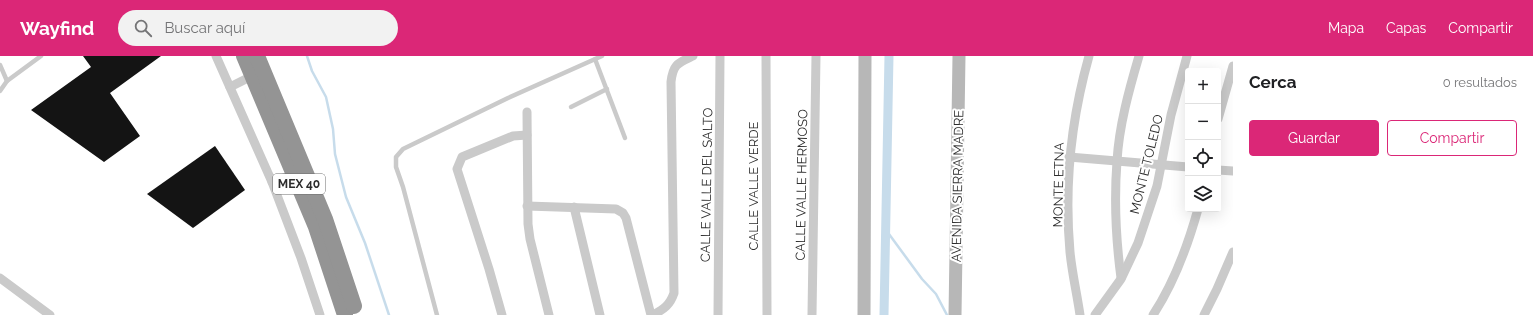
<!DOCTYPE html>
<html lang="es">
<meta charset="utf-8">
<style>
body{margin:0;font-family:Raleway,sans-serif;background:#f2f2f2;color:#202124}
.controls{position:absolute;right:12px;top:12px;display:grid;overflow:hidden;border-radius:4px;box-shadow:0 4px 16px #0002}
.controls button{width:36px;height:36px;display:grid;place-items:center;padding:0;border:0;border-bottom:1px solid #e0e0e0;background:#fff;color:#202124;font:20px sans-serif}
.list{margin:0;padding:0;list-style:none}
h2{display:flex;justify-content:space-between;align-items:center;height:52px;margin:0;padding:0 16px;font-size:17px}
h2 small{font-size:13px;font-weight:400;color:#757577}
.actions{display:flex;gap:8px;padding:12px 16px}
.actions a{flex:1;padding:9px 0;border:1px solid #db2777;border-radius:4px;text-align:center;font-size:14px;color:#db2777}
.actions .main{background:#db2777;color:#fff}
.icon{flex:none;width:22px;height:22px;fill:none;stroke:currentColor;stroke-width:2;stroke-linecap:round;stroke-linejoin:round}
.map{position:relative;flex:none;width:1233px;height:259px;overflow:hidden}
header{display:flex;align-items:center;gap:24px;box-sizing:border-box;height:56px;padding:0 20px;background:#db2777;color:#fff}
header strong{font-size:19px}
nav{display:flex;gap:22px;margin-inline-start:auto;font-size:14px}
.search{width:280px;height:36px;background:#f2f2f2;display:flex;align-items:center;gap:10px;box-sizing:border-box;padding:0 14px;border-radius:22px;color:#757577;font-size:15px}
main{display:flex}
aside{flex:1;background:#fff}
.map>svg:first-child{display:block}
</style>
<header>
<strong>Wayfind</strong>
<div class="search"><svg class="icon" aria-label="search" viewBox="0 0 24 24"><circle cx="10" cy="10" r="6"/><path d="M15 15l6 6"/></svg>Buscar aquí</div>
<nav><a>Mapa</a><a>Capas</a><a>Compartir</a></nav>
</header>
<main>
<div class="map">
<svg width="1233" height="259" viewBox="0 0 1233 259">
<rect width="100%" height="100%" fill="#fff"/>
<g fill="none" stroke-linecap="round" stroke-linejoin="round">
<g stroke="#c7dceb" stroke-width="2.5">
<polyline points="307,0 312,15 326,41 333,73 335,98 346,141 365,187 389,259"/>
<polyline points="886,174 922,223 936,238 947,259"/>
</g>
<polyline stroke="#c7dceb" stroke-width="9" points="884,259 889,0"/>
</g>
<g fill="#141414">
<polygon points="83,0 161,0 110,37 140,80 104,106 31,54 91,11"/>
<polygon points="215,90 245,134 193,172 147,138"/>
</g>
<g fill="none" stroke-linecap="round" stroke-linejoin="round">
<g stroke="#cacaca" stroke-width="4.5">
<polyline points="595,3 625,82"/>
<polyline points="0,9 7,25"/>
<polyline points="0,35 7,25 41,0"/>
<polyline points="571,51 607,33"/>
<polyline points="437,259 403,131 396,111 396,101 403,93 508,42 602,0"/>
</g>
<g stroke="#cacaca" stroke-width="9">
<polyline points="216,0 272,126 301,202 320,259"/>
<polyline points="766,0 767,259"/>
<polyline points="230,31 252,20"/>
<polyline points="527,56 528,168 530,183 549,259"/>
<polyline points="1218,63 1233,10"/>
<polyline points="1069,101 1188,111"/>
<polyline points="1218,114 1233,115"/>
<polyline points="272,126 295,118"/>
<polyline points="527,150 616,153 623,157 626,162 651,259"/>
<polyline points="574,151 600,259"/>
<polyline points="0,222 50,259"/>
<path d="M1121 222C1116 184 1114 144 1117 105 1119 70 1129 34 1139 0"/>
<polyline points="502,259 489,213 457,113 462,101 513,80 527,79"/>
<path d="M653 259C664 253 670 249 674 237L671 26C673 8 678 7 693 0"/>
<polyline points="718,259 720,0"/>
<polyline points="812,259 816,0"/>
<path d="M1080 259C1077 238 1072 217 1070 196 1064 129 1071 64 1089 0"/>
<polyline points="1095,259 1121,223 1138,187 1157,130 1171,59 1187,0"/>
<path d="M1153 259C1174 227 1188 189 1198 153"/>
<polyline points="1204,259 1217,233 1233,196"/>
</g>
<g stroke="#b7b7b7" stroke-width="13">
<polyline points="864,259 865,0"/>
<polyline points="955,259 959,0"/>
</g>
<g stroke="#949494" stroke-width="16">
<polyline points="244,0 316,171 345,259"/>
<polyline points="257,0 325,163 354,250"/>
</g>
</g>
<g text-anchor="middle" stroke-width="4" stroke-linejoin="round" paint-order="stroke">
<rect fill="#fff" stroke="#6c6c6c" stroke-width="1" x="273" y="118" width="52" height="20" rx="3"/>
<g font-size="12" font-weight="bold" fill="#2d2d2d">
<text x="299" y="132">MEX 40</text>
</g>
<g font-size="13" fill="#2d2d2d" stroke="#fff">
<text transform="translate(1146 108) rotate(-76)" y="5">MONTE TOLEDO</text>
<text transform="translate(706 129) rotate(-89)" y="5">CALLE VALLE DEL SALTO</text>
<text transform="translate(801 129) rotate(-89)" y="5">CALLE VALLE HERMOSO</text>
<text transform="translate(1058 129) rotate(-89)" y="5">MONTE ETNA</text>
<text transform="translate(753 130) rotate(-90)" y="5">CALLE VALLE VERDE</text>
<text transform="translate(957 130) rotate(-89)" y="5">AVENIDA SIERRA MADRE</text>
</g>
</g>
</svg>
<div class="controls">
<button>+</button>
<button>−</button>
<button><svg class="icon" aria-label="locate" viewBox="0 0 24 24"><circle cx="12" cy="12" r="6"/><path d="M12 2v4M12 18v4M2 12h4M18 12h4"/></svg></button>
<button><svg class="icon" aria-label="layers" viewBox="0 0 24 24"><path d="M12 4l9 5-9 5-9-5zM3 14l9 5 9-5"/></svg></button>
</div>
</div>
<aside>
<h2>Cerca<small>0 resultados</small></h2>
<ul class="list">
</ul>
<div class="actions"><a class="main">Guardar</a><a>Compartir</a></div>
</aside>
</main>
